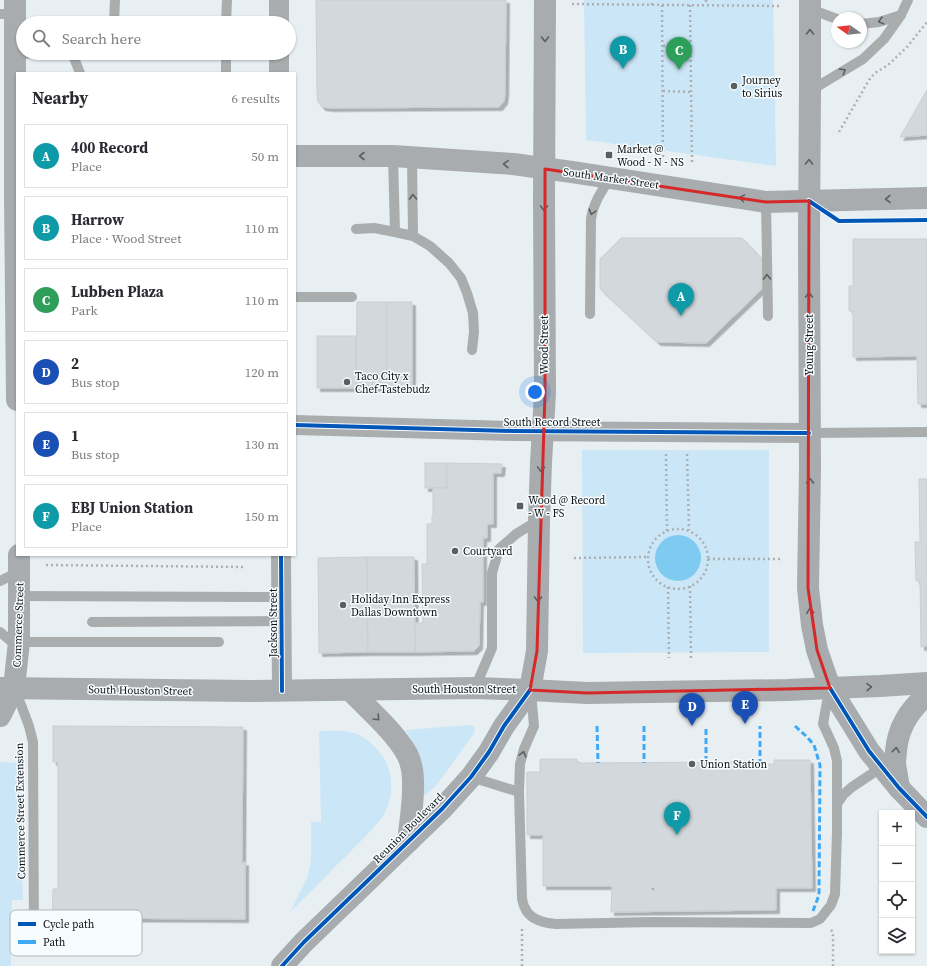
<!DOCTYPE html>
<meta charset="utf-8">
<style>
body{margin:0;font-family:"Source Serif 4",serif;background:#f7f7f7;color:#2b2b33}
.controls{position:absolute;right:12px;bottom:12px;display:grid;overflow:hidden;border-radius:0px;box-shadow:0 1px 3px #0004}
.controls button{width:36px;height:36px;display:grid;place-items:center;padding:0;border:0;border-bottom:1px solid #e1e1e2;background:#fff;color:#2b2b33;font:20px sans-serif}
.compass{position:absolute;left:831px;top:12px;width:36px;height:36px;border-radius:50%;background:#fff;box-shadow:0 1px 3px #0004;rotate:284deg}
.you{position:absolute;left:535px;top:392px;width:14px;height:14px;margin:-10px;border:3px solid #fff;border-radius:50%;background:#1a73e8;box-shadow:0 0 0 6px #1a73e833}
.badge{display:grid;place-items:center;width:26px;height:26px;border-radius:50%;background:#5a5f61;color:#fff;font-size:13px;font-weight:700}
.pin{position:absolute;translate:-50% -33px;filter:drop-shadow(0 1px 2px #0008)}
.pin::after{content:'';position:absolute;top:21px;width:14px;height:12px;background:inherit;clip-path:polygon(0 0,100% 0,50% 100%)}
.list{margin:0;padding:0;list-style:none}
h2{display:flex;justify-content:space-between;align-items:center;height:52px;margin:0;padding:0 16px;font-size:17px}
h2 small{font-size:13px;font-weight:400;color:#7c7c81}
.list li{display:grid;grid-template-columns:26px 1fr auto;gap:12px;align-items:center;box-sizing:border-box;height:64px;margin:0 8px 8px;padding:0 8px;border:1px solid #e1e1e2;border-radius:0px}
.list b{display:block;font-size:15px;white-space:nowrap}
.list p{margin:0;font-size:13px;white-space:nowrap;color:#7c7c81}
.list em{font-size:13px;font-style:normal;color:#7c7c81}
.icon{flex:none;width:22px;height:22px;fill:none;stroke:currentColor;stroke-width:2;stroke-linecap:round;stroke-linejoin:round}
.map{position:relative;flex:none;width:927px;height:966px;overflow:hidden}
.search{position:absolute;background:#fff;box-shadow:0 1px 3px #0004;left:16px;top:16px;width:280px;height:44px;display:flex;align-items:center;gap:10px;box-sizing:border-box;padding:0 14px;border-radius:22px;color:#7c7c81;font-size:15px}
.panel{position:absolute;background:#fff;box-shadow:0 1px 3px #0004;left:16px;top:72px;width:280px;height:484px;border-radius:0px}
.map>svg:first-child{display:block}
</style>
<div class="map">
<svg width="927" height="966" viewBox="0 0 927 966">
<defs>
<filter id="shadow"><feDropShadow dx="3.5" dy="3.5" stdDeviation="0" flood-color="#0004"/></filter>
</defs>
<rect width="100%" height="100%" fill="#e8eff3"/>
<g fill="#cbe6f6" fill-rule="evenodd">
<polygon points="584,0 773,0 776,166 586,140"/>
<path d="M582 450H769V652L583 653ZM675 535C680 535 685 536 690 539 694 541 696 544 698 549 706 567 695 579 677 582L657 547C662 541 667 538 675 535Z"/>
<polygon points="469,725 473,726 475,729 474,733 436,786 424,796 417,751 406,730"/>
<path d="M319 731C328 731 342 730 350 732 363 734 376 746 383 757 393 773 394 793 386 810 381 822 361 841 351 851 330 872 310 892 290 912L307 878 311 861V822H321Z"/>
<polygon points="0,762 20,763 23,900 12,900 11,966 0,966"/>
</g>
<circle fill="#7fcaf0" cx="678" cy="558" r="23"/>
<g fill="#d2d8db" stroke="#c9cfd2" filter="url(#shadow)">
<polygon points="316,0 506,0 505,94 504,101 499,107 492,107 330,108 322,107 318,102 317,94"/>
<polygon points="927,90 927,135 900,137"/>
<polygon points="621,238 742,238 762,259 762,289 706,343 657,342 600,289 600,259"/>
<polygon points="853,239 927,239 927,404 918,404 917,356 853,357 853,311 849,311 849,286 853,286"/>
<polygon points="357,302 387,302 387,388 356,388"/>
<polygon points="387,302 412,302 412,389 387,388"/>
<rect x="317" y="336" width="39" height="52"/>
<rect x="425" y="463" width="22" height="25"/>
<polygon points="447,463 502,464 501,473 493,473 493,524 487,524 487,538 483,538 483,602 480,602 479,646 474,651 415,652 415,623 423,623 422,564 427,564 427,524 432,524 432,516 433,516 433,488 447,488"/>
<polygon points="919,479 927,479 927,646 921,647 920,581 916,581 915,542 920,542"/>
<polygon points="367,557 368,652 319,653 318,558"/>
<polygon points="367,557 414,557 415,652 368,652"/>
<polygon points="53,726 243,727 242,863 245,862 245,919 52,918 53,889 58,889 58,762 53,762"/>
<polygon points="540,759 577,759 577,763 739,762 739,765 774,764 774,760 810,760 812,888 776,888 776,910 611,912 612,886 543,886 543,835 527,835 527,772 540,772"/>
</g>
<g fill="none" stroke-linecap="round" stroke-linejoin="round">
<g stroke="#acb0b2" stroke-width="2.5" stroke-dasharray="2 3" stroke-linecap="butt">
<polyline points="706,0 706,5"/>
<polyline points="572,4 779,6"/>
<polyline points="652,5 652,0"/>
<polyline points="662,5 663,159"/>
<polyline points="690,5 692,163"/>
<polyline points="663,46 690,47"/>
<polyline points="663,91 691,92"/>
<polyline points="839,132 869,80 875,73 888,65 907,47 927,22"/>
<polyline points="666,454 667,531"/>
<polyline points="687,454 689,530"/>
<circle cx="678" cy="559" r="30"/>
<polyline points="574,558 648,557"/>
<polyline points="708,559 783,559"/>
<polyline points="46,565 246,567"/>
<polyline points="690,586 691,658"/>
<polyline points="668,587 669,658"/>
<polyline points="653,888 653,891"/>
<polyline points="831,930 833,932 833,966"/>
<polyline points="522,966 522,928"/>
</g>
<g stroke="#aaadae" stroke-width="10">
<polyline points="810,9 837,19"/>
<polyline points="0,14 14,14"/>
<polyline points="114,23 115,0"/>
<polyline points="226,23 227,0"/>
<polyline points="861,24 879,22 901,15"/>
<polyline points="72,53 80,73"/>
<polyline points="226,53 226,73"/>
<polyline points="15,54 53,53"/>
<polyline points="810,91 863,59 884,39 901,15 908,0"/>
<polyline points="393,156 395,232"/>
<polyline points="412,157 413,236"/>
<polyline points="766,202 768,316"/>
<polyline points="356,229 374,228 395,232 413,236 430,246 449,263 461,278 467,293 473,313 474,332 472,350"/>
<polyline points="295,297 352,297"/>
<path d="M590 314 591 219C593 203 602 191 610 178"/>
<polyline points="809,433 927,432"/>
<polyline points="0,581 20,571"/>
<polyline points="19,596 282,597"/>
<polyline points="92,622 282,621"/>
<polyline points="0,632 18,647"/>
<polyline points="19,642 219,642"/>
<polyline points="475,688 492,648 492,573 499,549 516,534 539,520"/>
<polyline points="15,689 29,726 33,742 34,937"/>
<path d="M531 692 534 726 524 749 520 764 519 792 522 899C523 902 523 905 525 908 530 920 544 923 556 924L653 922 811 923 820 919 831 905 835 894 837 832V761L834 748 823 724 829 691"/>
<polyline points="471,777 519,792"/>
<polyline points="837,804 844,794 852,787 882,767"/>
</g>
<g stroke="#aaadae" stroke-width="20">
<polyline points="279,0 279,23"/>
<polyline points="279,53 279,73"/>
<polyline points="295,425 514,431 809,433"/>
<polyline points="281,555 282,691"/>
</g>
<g stroke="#a8acae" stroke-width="22">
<polyline points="15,0 15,194 17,400"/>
<polyline points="810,0 810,91 809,236 810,469 808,588 812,625 817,650 830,688 853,725 869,751 882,767 899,788 927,817"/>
<polyline points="295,156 393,156 513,164 572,172 766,202 927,198"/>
<polyline points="0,688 249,691 475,688 530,690 587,693 788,690 830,688 880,686 927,683"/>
<path d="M350 690C368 709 394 731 407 754 411 762 413 772 413 781 414 800 410 823 408 842"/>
<polyline points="0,716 14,688 19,642 19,555"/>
<path d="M899 788C898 780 896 772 895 763 895 759 896 755 896 751 898 728 910 709 927 695"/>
<polyline points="282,966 304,942 442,809 471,777 489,752 504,726 530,690 537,651 539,520 541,463 545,393 544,199 545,0"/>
</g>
<g stroke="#3fa9f5" stroke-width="3" stroke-dasharray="6 3" stroke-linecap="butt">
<polyline points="597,726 598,763"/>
<polyline points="644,726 644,763"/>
<polyline points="795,726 806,736 814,745 820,765 819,895 813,911"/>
<polyline points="706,762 706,726"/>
<polyline points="760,765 760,726"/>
</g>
<defs>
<g id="cycleway">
<polyline points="809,201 839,221 927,220"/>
<polyline points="295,425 514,431 809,433"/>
<polyline points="281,555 282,691"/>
<polyline points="830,688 869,751 899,788 927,817"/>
<polyline points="282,966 304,942 442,809 471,777 489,752 504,726 530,690"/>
</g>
</defs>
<use href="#cycleway" stroke="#f7fcff" stroke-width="6"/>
<use href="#cycleway" stroke="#0057b8" stroke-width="4"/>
</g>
<defs><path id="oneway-chevron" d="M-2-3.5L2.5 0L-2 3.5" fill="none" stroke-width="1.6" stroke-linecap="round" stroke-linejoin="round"/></defs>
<g stroke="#5c5f60">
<use href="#oneway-chevron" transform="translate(881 21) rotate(165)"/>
<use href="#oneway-chevron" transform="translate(843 71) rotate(-32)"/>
<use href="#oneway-chevron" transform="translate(413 197) rotate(-91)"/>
<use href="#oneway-chevron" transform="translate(592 212) rotate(105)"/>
<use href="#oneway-chevron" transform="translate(767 277) rotate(-91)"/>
<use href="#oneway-chevron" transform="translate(523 754) rotate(-75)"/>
</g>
<g stroke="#5a5e60">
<use href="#oneway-chevron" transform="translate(810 32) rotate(-90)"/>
<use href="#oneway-chevron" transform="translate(545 39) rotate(90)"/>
<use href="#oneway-chevron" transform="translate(362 156) rotate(180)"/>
<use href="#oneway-chevron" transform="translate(809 162) rotate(-89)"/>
<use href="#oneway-chevron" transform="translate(506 164) rotate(-176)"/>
<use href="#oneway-chevron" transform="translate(742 198) rotate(-171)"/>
<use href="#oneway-chevron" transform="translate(888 199) rotate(179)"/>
<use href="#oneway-chevron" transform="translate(544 208) rotate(90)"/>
<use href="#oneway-chevron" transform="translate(809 295) rotate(-90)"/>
<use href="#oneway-chevron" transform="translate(541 469) rotate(92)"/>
<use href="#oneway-chevron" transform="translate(810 481) rotate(-89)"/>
<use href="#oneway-chevron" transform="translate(538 599) rotate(91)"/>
<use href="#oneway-chevron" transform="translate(810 611) rotate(-96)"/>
<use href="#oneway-chevron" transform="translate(869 687) rotate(-1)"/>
<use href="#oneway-chevron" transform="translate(377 718) rotate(46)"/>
<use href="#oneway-chevron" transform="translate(896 750) rotate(-84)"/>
</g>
<path fill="none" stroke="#d62828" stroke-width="3" stroke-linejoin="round" d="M545 169 766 202 809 201 808 588 817 650 830 688 587 693 530 690 537 651 545 393Z"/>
<g fill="#5a5f61" stroke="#f7fcff" stroke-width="1.5">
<circle cx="734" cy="86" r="4"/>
<rect x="605" y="151" width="8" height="8" rx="2"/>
<circle cx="347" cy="382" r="4"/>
<rect x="516" y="502" width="8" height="8" rx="2"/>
<circle cx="455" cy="551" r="4"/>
<circle cx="343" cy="605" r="4"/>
<circle cx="692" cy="764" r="4"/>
</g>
<g text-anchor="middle" stroke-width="3" stroke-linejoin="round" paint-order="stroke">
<g font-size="11" fill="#0d1113" stroke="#f7fcff" text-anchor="start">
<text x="742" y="84">Journey<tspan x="742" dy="13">to Sirius</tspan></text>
<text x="617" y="153">Market @<tspan x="617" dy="13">Wood - N - NS</tspan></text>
<text x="355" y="380">Taco City x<tspan x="355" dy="13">Chef Tastebudz</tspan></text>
<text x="528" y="504">Wood @ Record<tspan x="528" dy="13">- W - FS</tspan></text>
<text x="463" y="555">Courtyard</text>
<text x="351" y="603">Holiday Inn Express<tspan x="351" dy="13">Dallas Downtown</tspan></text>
<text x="700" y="768">Union Station</text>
</g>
<g font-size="11" fill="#0d1113" stroke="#f7fcff">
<text transform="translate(611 178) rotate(8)" y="4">South Market Street</text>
<text transform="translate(544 345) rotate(-90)" y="4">Wood Street</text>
<text transform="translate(809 345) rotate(-90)" y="4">Young Street</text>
<text x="552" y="426">South Record Street</text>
<text transform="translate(273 623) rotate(-90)" y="4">Jackson Street</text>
<text transform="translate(18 625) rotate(-88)" y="4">Commerce Street</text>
<text x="464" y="693">South Houston Street</text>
<text transform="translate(140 690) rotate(1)" y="4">South Houston Street</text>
<text transform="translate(20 811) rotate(-91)" y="4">Commerce Street Extension</text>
<text transform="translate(408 828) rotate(-45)" y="4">Reunion Boulevard</text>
</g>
</g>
<rect x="10" y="910" width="132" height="46" rx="6" fill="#f7fcff" stroke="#b1b6b8" stroke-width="1"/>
<rect x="18" y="922" width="18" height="4" fill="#0057b8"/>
<rect x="18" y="940" width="18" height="4" fill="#3fa9f5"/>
<g font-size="11" fill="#0d1113">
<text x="43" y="928">Cycle path</text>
<text x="43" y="946">Path</text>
</g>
</svg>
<div class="controls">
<button>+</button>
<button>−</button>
<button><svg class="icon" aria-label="locate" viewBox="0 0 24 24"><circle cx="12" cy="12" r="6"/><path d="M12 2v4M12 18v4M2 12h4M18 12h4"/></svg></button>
<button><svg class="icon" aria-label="layers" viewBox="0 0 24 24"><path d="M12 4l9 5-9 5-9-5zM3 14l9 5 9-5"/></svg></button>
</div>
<svg class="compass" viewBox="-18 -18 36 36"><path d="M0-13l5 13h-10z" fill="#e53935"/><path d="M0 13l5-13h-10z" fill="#7c7c81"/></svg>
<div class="you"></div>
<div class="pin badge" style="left:681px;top:316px;background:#0f9aa8">A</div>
<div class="pin badge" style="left:623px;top:69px;background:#0f9aa8">B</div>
<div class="pin badge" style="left:679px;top:70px;background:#2e9e5b">C</div>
<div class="pin badge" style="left:692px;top:726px;background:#1a4fb4">D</div>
<div class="pin badge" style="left:745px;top:724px;background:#1a4fb4">E</div>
<div class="pin badge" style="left:677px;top:835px;background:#0f9aa8">F</div>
<div class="search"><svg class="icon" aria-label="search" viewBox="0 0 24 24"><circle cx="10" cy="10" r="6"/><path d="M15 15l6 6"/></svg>Search here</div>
<section class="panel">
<h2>Nearby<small>6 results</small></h2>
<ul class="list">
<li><span class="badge" style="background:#0f9aa8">A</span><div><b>400 Record</b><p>Place</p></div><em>50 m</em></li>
<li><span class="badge" style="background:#0f9aa8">B</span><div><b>Harrow</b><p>Place · Wood Street</p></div><em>110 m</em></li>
<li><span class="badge" style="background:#2e9e5b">C</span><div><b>Lubben Plaza</b><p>Park</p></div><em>110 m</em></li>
<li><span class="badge" style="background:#1a4fb4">D</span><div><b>2</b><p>Bus stop</p></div><em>120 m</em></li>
<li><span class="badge" style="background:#1a4fb4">E</span><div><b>1</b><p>Bus stop</p></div><em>130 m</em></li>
<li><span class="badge" style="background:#0f9aa8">F</span><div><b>EBJ Union Station</b><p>Place</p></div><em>150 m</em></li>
</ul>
</section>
</div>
